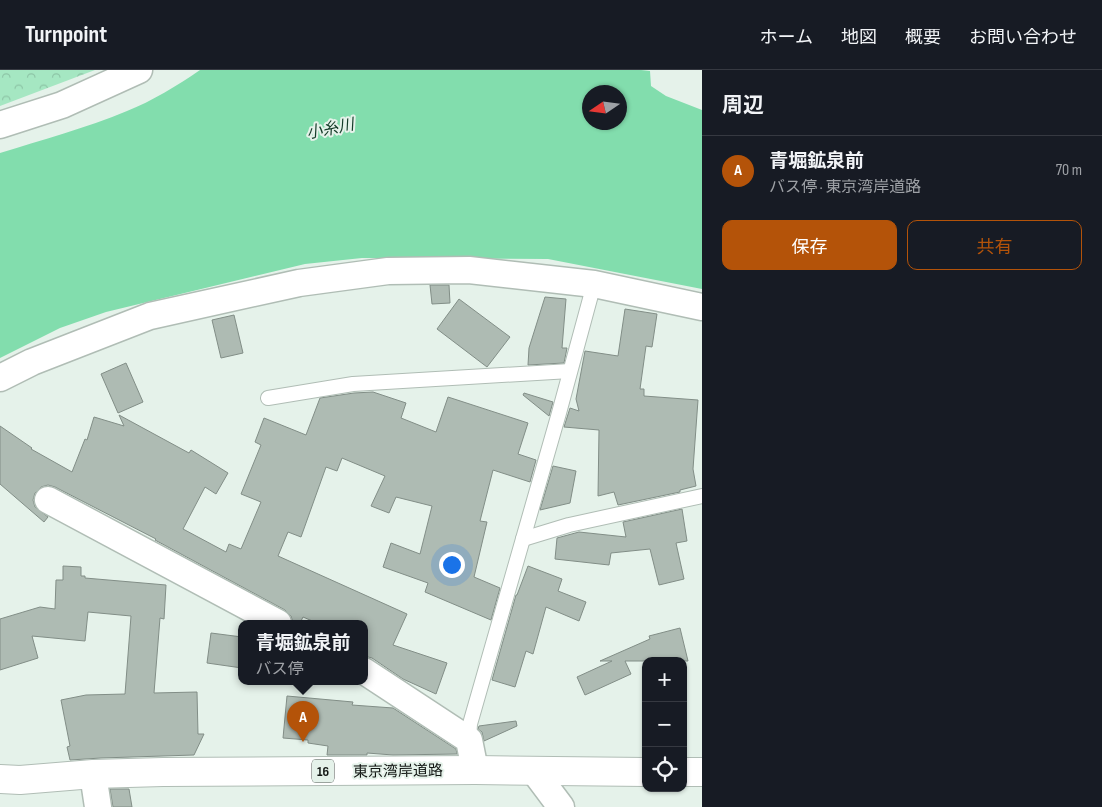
<!DOCTYPE html>
<html lang="ja">
<meta charset="utf-8">
<style>
body{margin:0;font-family:"Sofia Sans Condensed","Noto Sans JP",sans-serif;background:#20242c;color:#f1f3f6}
.controls{position:absolute;right:15px;bottom:15px;display:grid;overflow:hidden;border-radius:10px;box-shadow:0 1px 4px #0004}
.controls button{width:45px;height:45px;display:grid;place-items:center;padding:0;border:0;border-bottom:1px solid #363941;background:#171b24;color:#f1f3f6;font:25px sans-serif}
.compass{position:absolute;left:582px;top:15px;width:45px;height:45px;border-radius:50%;background:#171b24;box-shadow:0 1px 4px #0004;rotate:257deg}
.you{position:absolute;left:451px;top:494px;width:18px;height:18px;margin:-12px;border:4px solid #fff;border-radius:50%;background:#1a73e8;box-shadow:0 0 0 8px #1a73e833}
.badge{display:grid;place-items:center;width:32px;height:32px;border-radius:50%;background:#b45309;color:#fff;font-size:16px;font-weight:700}
.pin{position:absolute;translate:-50% -41px;filter:drop-shadow(0 1px 2px #0008)}
.pin::after{content:'';position:absolute;top:26px;width:18px;height:15px;background:inherit;clip-path:polygon(0 0,100% 0,50% 100%)}
.popup{position:absolute;left:238px;top:550px;width:130px;height:65px;box-sizing:border-box;display:grid;place-content:center;border-radius:10px;background:#171b24;filter:drop-shadow(0 1px 4px #0005);font-size:16px;white-space:nowrap;color:#9ea1a6}
.popup b{font-size:19px;color:#f1f3f6}
.popup::after{content:'';position:absolute;left:50%;top:100%;margin-left:-10px;border:10px solid transparent;border-top-color:#171b24}
.list{margin:0;padding:0;list-style:none}
h2{display:flex;justify-content:space-between;align-items:center;height:65px;margin:0;padding:0 20px;font-size:21px}
h2 small{font-size:16px;font-weight:400;color:#9ea1a6}
.list li{display:grid;grid-template-columns:32px 1fr auto;gap:15px;align-items:center;box-sizing:border-box;height:70px;padding:0 20px;border-top:1px solid #363941}
.list b{display:block;font-size:19px;white-space:nowrap}
.list p{margin:0;font-size:16px;white-space:nowrap;color:#9ea1a6}
.list em{font-size:16px;font-style:normal;color:#9ea1a6}
.actions{display:flex;gap:10px;padding:15px 20px}
.actions a{flex:1;padding:11px 0;border:1px solid #b45309;border-radius:10px;text-align:center;font-size:18px;color:#b45309}
.actions .main{background:#b45309;color:#fff}
.icon{flex:none;width:28px;height:28px;fill:none;stroke:currentColor;stroke-width:2;stroke-linecap:round;stroke-linejoin:round}
.map{position:relative;flex:none;width:702px;height:737px;overflow:hidden}
header{display:flex;align-items:center;gap:30px;box-sizing:border-box;height:70px;padding:0 25px;background:#171b24;border-bottom:1px solid #363941}
header strong{font-size:24px}
nav{display:flex;gap:28px;margin-inline-start:auto;font-size:18px}
main{display:flex}
aside{flex:1;background:#171b24}
.map>svg:first-child{display:block}
</style>
<header>
<strong>Turnpoint</strong>
<nav><a>ホーム</a><a>地図</a><a>概要</a><a>お問い合わせ</a></nav>
</header>
<main>
<div class="map">
<svg width="702" height="737" viewBox="0 0 702 737">
<defs>
<pattern id="forest-crowns" width="20" height="18" patternUnits="userSpaceOnUse" patternTransform="scale(1.25)"><rect width="20" height="18" fill="#a5e7c2"/><path d="M2 6a3 3 0 1 1 6 0M12 15a3 3 0 1 1 6 0" fill="none" stroke="#8dc5a6"/></pattern>
</defs>
<rect width="100%" height="100%" fill="#e5f2ea"/>
<polygon fill="url(#forest-crowns)" points="0,0 95,0 0,36"/>
<path fill="#82ddad" fill-rule="evenodd" d="M200 0H641L650 1 651 16 666 26 702 40V219L548 189 362 188 305 194 106 242 60 258 0 288V83C42 70 86 58 127 41 152 31 177 16 200 0ZM590 22H620V52H590Z"/>
<g fill="#aebbb3" stroke="#828e87">
<polygon points="430,215 449,215 450,233 432,234"/>
<polygon points="545,227 566,229 562,278 567,278 564,293 528,295 529,278"/>
<polygon points="459,229 510,267 487,297 437,259"/>
<polygon points="625,239 657,244 652,277 646,276 640,319 644,319 644,326 698,330 693,399 696,416 680,420 680,422 618,435 614,422 598,426 599,360 564,357 570,338 579,341 576,329 585,281 618,286"/>
<polygon points="234,245 243,283 221,288 212,250"/>
<polygon points="126,293 143,332 118,343 101,304"/>
<polygon points="373,322 406,333 401,348 436,362 448,327 528,353 518,384 536,390 530,412 493,400 480,451 487,452 474,507 500,518 491,550 425,522 428,513 383,497 391,473 420,484 432,436 396,427 389,443 371,436 385,406 342,388 337,401 326,397 301,467 288,462 278,486 407,544 393,575 447,593 436,624 403,609 372,588 364,586 364,553 317,553 303,547 300,553 293,553 291,546 285,540 155,470 156,469 55,417 48,415 41,417 35,423 33,430 35,437 48,447 44,452 0,414 0,356 32,378 31,379 72,402 85,369 87,370 94,347 124,356 119,345 189,383 191,380 228,403 216,424 205,417 183,459 226,482 229,474 241,479 261,432 241,424 261,375 255,372 264,348 306,365 320,328 354,323"/>
<polygon points="524,323 553,332 549,346 523,325"/>
<polygon points="553,396 576,401 570,433 540,440"/>
<polygon points="682,439 687,471 676,473 684,509 659,515 650,479 611,483 609,495 555,489 557,468 579,462 626,467 623,452"/>
<polygon points="63,496 81,497 81,506 85,506 85,508 166,515 164,549 160,548 154,623 197,622 198,664 204,664 194,685 101,688 70,690 67,677 70,676 61,630 86,625 125,624 131,546 88,542 85,571 32,566 38,588 0,600 0,549 40,537 55,539 56,510 63,510"/>
<polygon points="528,496 562,509 558,521 586,532 579,551 546,537 533,584 526,581 515,617 492,610 516,525 517,525"/>
<polygon points="680,558 688,591 625,591 631,604 585,625 577,607 612,591 600,591 650,569 649,566"/>
<polygon points="211,563 242,567 242,598 207,593"/>
<polygon points="287,626 353,632 352,635 393,638 456,679 457,684 393,685 367,683 367,685 327,685 328,676 308,673 308,670 283,668"/>
<polygon points="516,651 517,656 484,671 482,662 478,659 479,656"/>
<polygon points="110,719 129,719 132,737 113,737"/>
</g>
<g fill="none" stroke-linecap="round" stroke-linejoin="round">
<defs>
<g id="service">
<polyline points="268,328 353,314 570,301"/>
<polyline points="523,469 569,455 702,426"/>
<polyline points="469,670 470,654 559,343 594,214"/>
</g>
<g id="minor">
<polyline points="0,55 62,35 139,0"/>
<polyline points="0,308 32,292 150,246 299,213 388,201 469,200 594,214 702,237"/>
<polyline points="48,430 278,553"/>
<polyline points="364,601 469,670 475,700"/>
<polyline points="534,701 561,737"/>
<polyline points="93,704 98,737"/>
</g>
<g id="trunk">
<polyline points="683,702 702,702"/>
<polyline points="0,709 20,710 93,704 163,702 475,700 646,702"/>
</g>
</defs>
<use href="#service" stroke="#b0bdb5" stroke-width="16"/>
<use href="#minor" stroke="#b0bdb5" stroke-width="29"/>
<use href="#trunk" stroke="#b0bdb5" stroke-width="30"/>
<use href="#service" stroke="#fff" stroke-width="14"/>
<use href="#minor" stroke="#fff" stroke-width="26"/>
<use href="#trunk" stroke="#fff" stroke-width="28"/>
</g>
<g text-anchor="middle" stroke-width="4" stroke-linejoin="round" paint-order="stroke">
<rect fill="#e5f2ea" stroke="#515753" stroke-width="1" x="312" y="689.5" width="22" height="23" rx="4"/>
<g font-size="14" font-weight="bold" fill="#111512">
<text x="323" y="706">16</text>
</g>
<g font-size="15" fill="#111512" stroke="#e5f2ea">
<text transform="translate(398 701) rotate(-1)" y="5">東京湾岸道路</text>
</g>
<g font-size="16" font-style="italic" fill="#153c29" stroke="#e5f2ea">
<text transform="translate(330 58) rotate(-11)" y="6">小糸川</text>
</g>
</g>
</svg>
<div class="controls">
<button>+</button>
<button>−</button>
<button><svg class="icon" aria-label="locate" viewBox="0 0 24 24"><circle cx="12" cy="12" r="6"/><path d="M12 2v4M12 18v4M2 12h4M18 12h4"/></svg></button>
</div>
<svg class="compass" viewBox="-18 -18 36 36"><path d="M0-13l5 13h-10z" fill="#e53935"/><path d="M0 13l5-13h-10z" fill="#9ea1a6"/></svg>
<div class="you"></div>
<div class="pin badge" style="left:303px;top:672px">A</div>
<div class="popup"><b>青堀鉱泉前</b>バス停</div>
</div>
<aside>
<h2>周辺<small></small></h2>
<ul class="list">
<li><span class="badge">A</span><div><b>青堀鉱泉前</b><p>バス停 · 東京湾岸道路</p></div><em>70 m</em></li>
</ul>
<div class="actions"><a class="main">保存</a><a>共有</a></div>
</aside>
</main>
